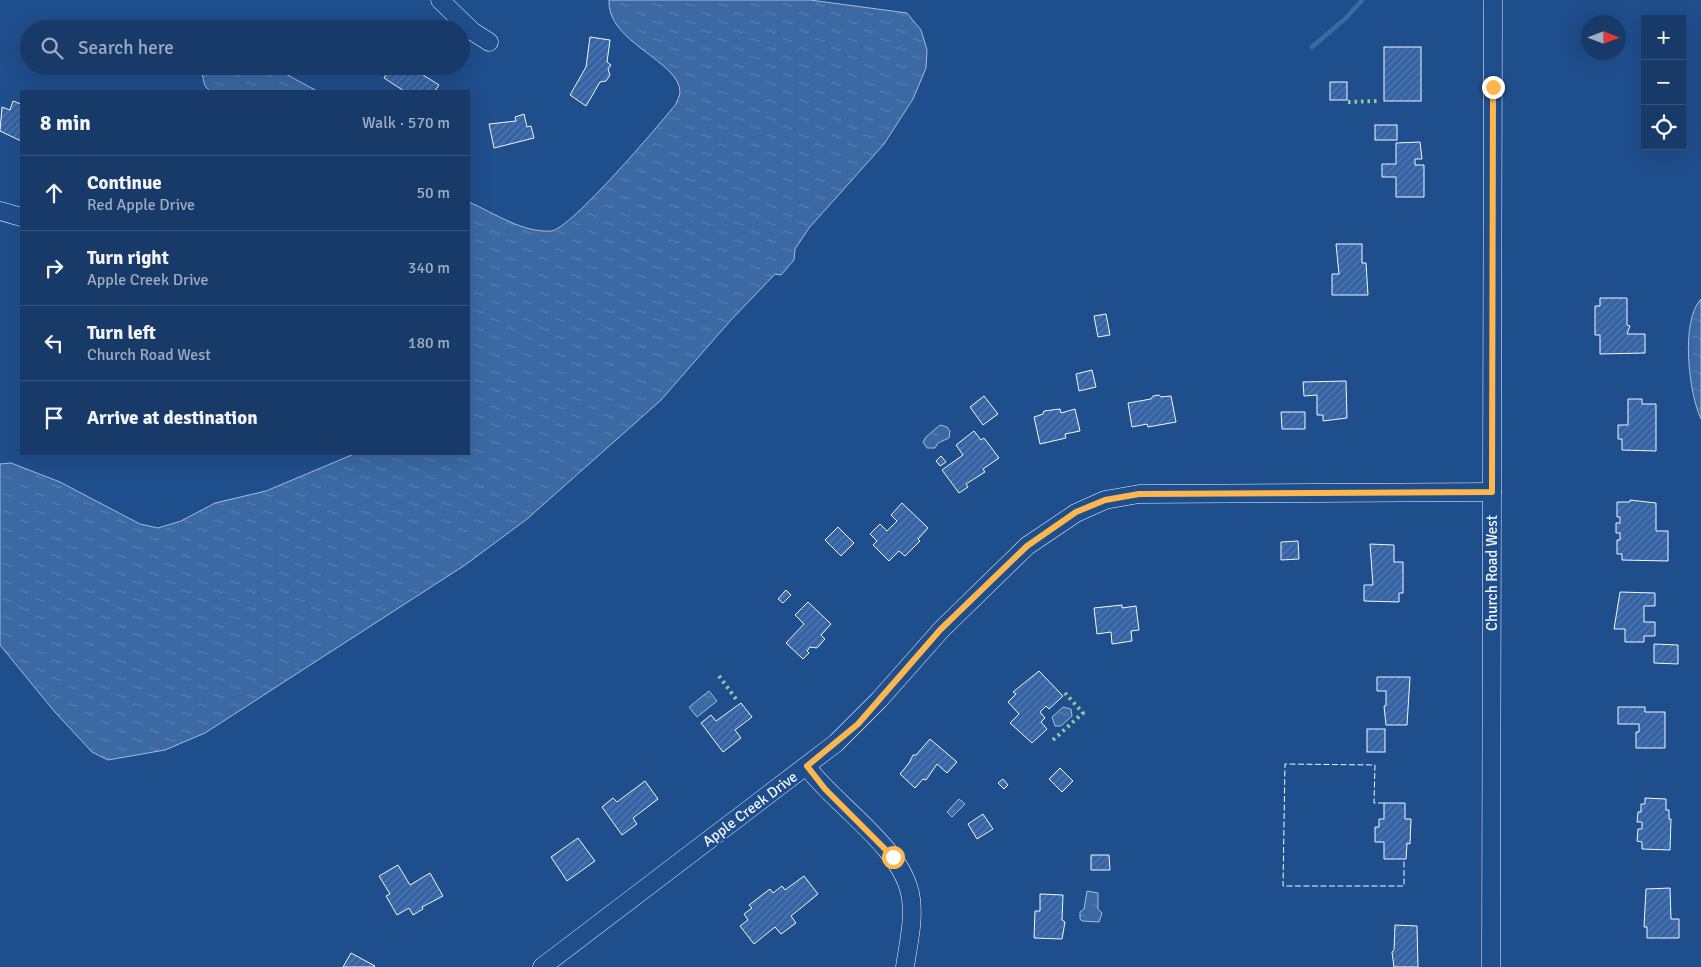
<!DOCTYPE html>
<meta charset="utf-8">
<style>
body{margin:0;font-family:Signika,sans-serif;background:#244571;color:#f1f3f6}
.controls{position:absolute;right:15px;top:15px;display:grid;overflow:hidden;border-radius:0px;box-shadow:0 5px 20px #0002}
.controls button{width:45px;height:45px;display:grid;place-items:center;padding:0;border:0;border-bottom:1px solid #36547d;background:#173a69;color:#f1f3f6;font:25px sans-serif}
.compass{position:absolute;left:1581px;top:15px;width:45px;height:45px;border-radius:50%;background:#173a69;box-shadow:0 5px 20px #0002;rotate:90deg}
.stop{position:absolute;width:15px;height:15px;margin:-11px;border:4px solid #ffb74d;border-radius:50%;background:#fff}
.stop.end{background:#ffb74d;border-color:#fff;box-shadow:0 1px 5px #0008}
.list{margin:0;padding:0;list-style:none}
h2{display:flex;justify-content:space-between;align-items:center;height:65px;margin:0;padding:0 20px;font-size:21px}
h2 small{font-size:16px;font-weight:400;color:#9eadc0}
.list li{display:grid;grid-template-columns:32px 1fr auto;gap:15px;align-items:center;box-sizing:border-box;height:75px;padding:0 20px;border-top:1px solid #36547d}
.list b{display:block;font-size:19px;white-space:nowrap}
.list p{margin:0;font-size:16px;white-space:nowrap;color:#9eadc0}
.list em{font-size:16px;font-style:normal;color:#9eadc0}
.icon{flex:none;width:28px;height:28px;fill:none;stroke:currentColor;stroke-width:2;stroke-linecap:round;stroke-linejoin:round}
.map{position:relative;flex:none;width:1701px;height:967px;overflow:hidden}
.search{position:absolute;background:#173a69;box-shadow:0 5px 20px #0002;left:20px;top:20px;width:450px;height:55px;display:flex;align-items:center;gap:12px;box-sizing:border-box;padding:0 18px;border-radius:28px;color:#9eadc0;font-size:19px}
.panel{position:absolute;background:#173a69;box-shadow:0 5px 20px #0002;left:20px;top:90px;width:450px;height:365px;border-radius:0px}
.map>svg:first-child{display:block}
</style>
<div class="map">
<svg width="1701" height="967" viewBox="0 0 1701 967">
<defs>
<pattern id="water-ripples" width="26" height="14" patternUnits="userSpaceOnUse" patternTransform="scale(1.25)"><rect width="26" height="14" fill="#3b69a3"/><path d="M2 4q2-2 4 0t4 0M15 11q2-2 4 0t4 0" fill="none" stroke="#587fb1"/></pattern>
<pattern id="building-hatch" width="6" height="6" patternUnits="userSpaceOnUse" patternTransform="scale(1.25)"><rect width="6" height="6" fill="#3563a3"/><path d="M-1 1l2-2M0 6l6-6M5 7l2-2" fill="none" stroke="#537ab1"/></pattern>
</defs>
<rect width="100%" height="100%" fill="#1f4e8c"/>
<g fill="url(#water-ripples)" stroke="#a8bbd7">
<path d="M609 0H810L907 13 921 30 927 50 926 68 913 99 884 144 809 228 795 249 794 260 781 275 775 274 730 321 661 400 527 519 465 565 205 733 165 750 108 760 92 752 54 711 0 645V464L11 463 60 482 140 524 158 528 181 521 215 503 266 491 354 454H469V202C494 213 523 233 551 231 570 230 660 124 676 104 677 100 680 96 680 92 680 61 606 42 609 0Z"/>
<polygon points="200,66 271,66 317,91 210,91 205,86"/>
<path d="M1701 299V419C1689 394 1680 321 1701 299Z"/>
<polygon points="940,425 947,427 950,431 949,438 938,443 935,448 927,448 923,442 926,437"/>
<polygon points="709,691 717,701 697,717 689,707"/>
<polygon points="1063,707 1071,709 1072,716 1061,726 1055,726 1052,717"/>
<polygon points="959,799 965,804 952,817 947,812"/>
<polygon points="1087,891 1098,893 1098,909 1102,913 1099,922 1082,921 1080,919 1080,912 1084,909"/>
</g>
<g fill="none" stroke-linecap="round" stroke-linejoin="round">
<polyline stroke="#3b69a3" stroke-width="4.5" points="1312,47 1346,18 1362,0"/>
</g>
<g fill="url(#building-hatch)" stroke="#f2f6ff">
<polygon points="590,37 610,40 607,62 611,65 608,69 610,75 606,81 600,82 586,106 570,95 586,67"/>
<rect x="1384" y="47" width="37" height="54"/>
<polygon points="329,66 343,66 339,72"/>
<polygon points="391,66 398,66 406,71 409,66 439,85 435,91 404,91 384,78"/>
<rect x="1330" y="82" width="17" height="18"/>
<polygon points="13,101 21,104 21,141 0,131 2,107 10,110"/>
<polygon points="524,114 527,127 531,126 534,138 494,148 489,124 516,121 515,117"/>
<rect x="1375" y="125" width="22" height="15"/>
<polygon points="1420,142 1422,159 1415,159 1415,165 1424,165 1424,197 1396,197 1396,177 1382,177 1382,164 1396,164 1396,143"/>
<polygon points="1336,244 1362,244 1362,263 1366,263 1368,295 1332,295 1332,274 1339,274"/>
<polygon points="1600,298 1627,298 1627,325 1630,326 1627,334 1645,334 1645,353 1600,354 1600,335 1595,335 1595,306 1600,306"/>
<polygon points="1106,314 1110,335 1098,337 1094,316"/>
<polygon points="1092,370 1096,387 1079,391 1076,374"/>
<polygon points="1346,381 1347,418 1323,421 1323,415 1317,415 1317,395 1304,396 1303,382"/>
<polygon points="1159,395 1161,397 1171,396 1176,422 1148,427 1147,424 1132,427 1128,403 1151,399 1153,396"/>
<polygon points="984,396 998,414 983,425 970,407"/>
<polygon points="1628,399 1642,399 1642,404 1656,404 1656,451 1622,450 1622,439 1618,439 1618,425 1628,425"/>
<polygon points="1060,409 1061,413 1075,409 1080,431 1065,434 1066,438 1040,444 1034,417 1043,414 1044,411"/>
<polygon points="1281,412 1305,412 1305,429 1282,429"/>
<polygon points="974,431 981,440 984,438 999,458 983,469 985,472 966,484 968,487 959,493 942,470 963,455 956,445"/>
<polygon points="941,456 946,462 940,466 936,461"/>
<polygon points="1630,500 1656,503 1656,531 1668,531 1668,561 1622,560 1622,554 1617,554 1617,540 1620,540 1620,533 1616,533 1616,523 1620,523 1620,517 1617,517 1617,502 1630,502"/>
<polygon points="902,503 928,528 918,539 920,541 905,556 899,551 889,561 873,545 877,541 870,534 880,524 887,531 897,521 891,515"/>
<polygon points="838,527 854,543 841,556 825,540"/>
<polygon points="1298,541 1299,559 1281,560 1281,542"/>
<polygon points="1370,544 1394,545 1394,562 1403,562 1403,593 1399,593 1399,602 1364,601 1364,585 1373,585"/>
<polygon points="786,590 791,595 783,603 778,599"/>
<polygon points="1620,592 1655,593 1655,606 1644,606 1644,622 1655,622 1655,636 1644,636 1644,642 1625,642 1625,629 1614,629"/>
<polygon points="808,602 831,624 821,635 825,639 817,648 810,647 807,651 809,653 803,659 786,643 804,624 795,615"/>
<polygon points="1122,605 1122,608 1136,606 1139,630 1131,631 1132,641 1112,644 1111,632 1097,634 1094,608"/>
<polygon points="1654,644 1678,645 1678,664 1654,663"/>
<polygon points="1039,671 1063,696 1049,709 1046,706 1040,712 1045,718 1041,722 1047,729 1032,743 1010,723 1019,714 1008,702 1016,694 1013,692"/>
<polygon points="1377,677 1410,677 1407,725 1386,725 1384,706 1386,705 1386,691 1377,691"/>
<polygon points="741,703 752,717 735,730 741,738 723,752 701,723 711,715 716,721"/>
<polygon points="1618,707 1645,707 1645,712 1665,712 1665,748 1636,748 1636,732 1639,732 1639,724 1618,724"/>
<rect x="1367" y="729" width="18" height="23"/>
<polygon points="930,739 957,762 947,773 937,764 926,780 923,779 915,788 900,774 909,763 913,755 916,755"/>
<polygon points="1060,768 1073,781 1062,792 1049,779"/>
<polygon points="1003,779 1008,785 1004,789 998,783"/>
<polygon points="645,781 658,799 633,818 637,824 622,835 602,807 613,798 617,802"/>
<polygon points="1645,798 1666,799 1666,810 1669,810 1669,819 1671,819 1670,850 1642,849 1642,842 1637,841 1638,829 1642,829 1642,822 1637,822 1638,812 1641,812 1641,804 1645,804"/>
<polygon points="1384,803 1405,803 1405,819 1411,819 1410,844 1407,843 1406,859 1384,859 1384,842 1375,842 1375,827 1379,827 1379,819 1384,819"/>
<polygon points="983,814 993,829 977,839 968,824"/>
<polygon points="578,838 595,861 567,881 551,857"/>
<polygon points="1091,855 1109,855 1110,870 1091,870"/>
<polygon points="398,865 410,885 430,873 443,896 422,907 423,909 413,915 409,908 397,915 386,896 390,894 379,876"/>
<polygon points="804,876 818,894 791,916 796,923 781,934 775,927 754,944 740,926 748,920 744,914 752,908 749,905 770,889 773,893 782,886 785,890"/>
<polygon points="1670,888 1671,919 1679,919 1679,938 1647,938 1647,927 1644,927 1646,889"/>
<polygon points="1040,894 1063,895 1062,920 1065,922 1062,939 1034,938 1035,911 1040,911"/>
<polygon points="1395,925 1417,926 1418,967 1394,967 1392,952 1394,950"/>
<polygon points="351,953 375,966 374,967 343,967"/>
</g>
<g fill="none" stroke-linecap="round" stroke-linejoin="round">
<defs>
<g id="minor">
<polyline points="440,0 472,31 489,42"/>
<polyline points="0,211 21,217"/>
<path d="M807 767C837 807 905 849 911 899 914 922 908 945 905 967"/>
<polyline points="542,967 836,743 879,700 941,630 1027,546 1076,513 1105,500 1139,494 1492,492"/>
<polyline points="1491,967 1493,0"/>
</g>
</defs>
<use href="#minor" stroke="#f2f6ff" stroke-width="19"/>
<use href="#minor" stroke="#1f4e8c" stroke-width="18"/>
<g stroke="#97c8a6" stroke-width="4" stroke-dasharray="2.5 4" stroke-linecap="butt">
<polyline points="1348,102 1379,101"/>
<polyline points="719,676 736,699"/>
<polyline points="1053,740 1083,713 1065,693"/>
</g>
<polyline stroke="#f2f6ff" stroke-width="1" stroke-dasharray="6 2.5" stroke-linecap="butt" points="1384,803 1374,803 1375,765 1285,764 1283,886 1404,886 1404,859"/>
</g>
<g fill="none" stroke-linecap="round" stroke-linejoin="round">
<polyline stroke="#ffb74d" stroke-width="6" points="893,857 825,789 807,766 858,724 940,630 1027,546 1076,512 1105,500 1139,494 1492,492 1493,87"/>
</g>
<g text-anchor="middle" stroke-width="4" stroke-linejoin="round" paint-order="stroke">
<g font-size="15" fill="#f2f6ff" stroke="#1f4e8c">
<text transform="translate(1492 573) rotate(-90)" y="5">Church Road West</text>
<text transform="translate(750 809) rotate(-37)" y="5">Apple Creek Drive</text>
</g>
</g>
</svg>
<div class="controls">
<button>+</button>
<button>−</button>
<button><svg class="icon" aria-label="locate" viewBox="0 0 24 24"><circle cx="12" cy="12" r="6"/><path d="M12 2v4M12 18v4M2 12h4M18 12h4"/></svg></button>
</div>
<svg class="compass" viewBox="-18 -18 36 36"><path d="M0-13l5 13h-10z" fill="#e53935"/><path d="M0 13l5-13h-10z" fill="#9eadc0"/></svg>
<div class="stop" style="left:893px;top:857px"></div>
<div class="stop end" style="left:1493px;top:87px"></div>
<div class="search"><svg class="icon" aria-label="search" viewBox="0 0 24 24"><circle cx="10" cy="10" r="6"/><path d="M15 15l6 6"/></svg>Search here</div>
<section class="panel">
<h2>8 min<small>Walk · 570 m</small></h2>
<ul class="list">
<li><svg class="icon" aria-label="ahead" viewBox="0 0 24 24"><path d="M12 20V5M6 11l6-6 6 6"/></svg><div><b>Continue</b><p>Red Apple Drive</p></div><em>50 m</em></li>
<li><svg class="icon" aria-label="right" viewBox="0 0 24 24"><path d="M7 20v-9h11M14 6l5 5-5 5"/></svg><div><b>Turn right</b><p>Apple Creek Drive</p></div><em>340 m</em></li>
<li><svg class="icon" aria-label="left" viewBox="0 0 24 24"><path d="M17 20v-9H6M10 6l-5 5 5 5"/></svg><div><b>Turn left</b><p>Church Road West</p></div><em>180 m</em></li>
<li><svg class="icon" aria-label="arrive" viewBox="0 0 24 24"><path d="M6 21V4h12l-3 4 3 4H6"/></svg><div><b>Arrive at destination</b></div></li>
</ul>
</section>
</div>
